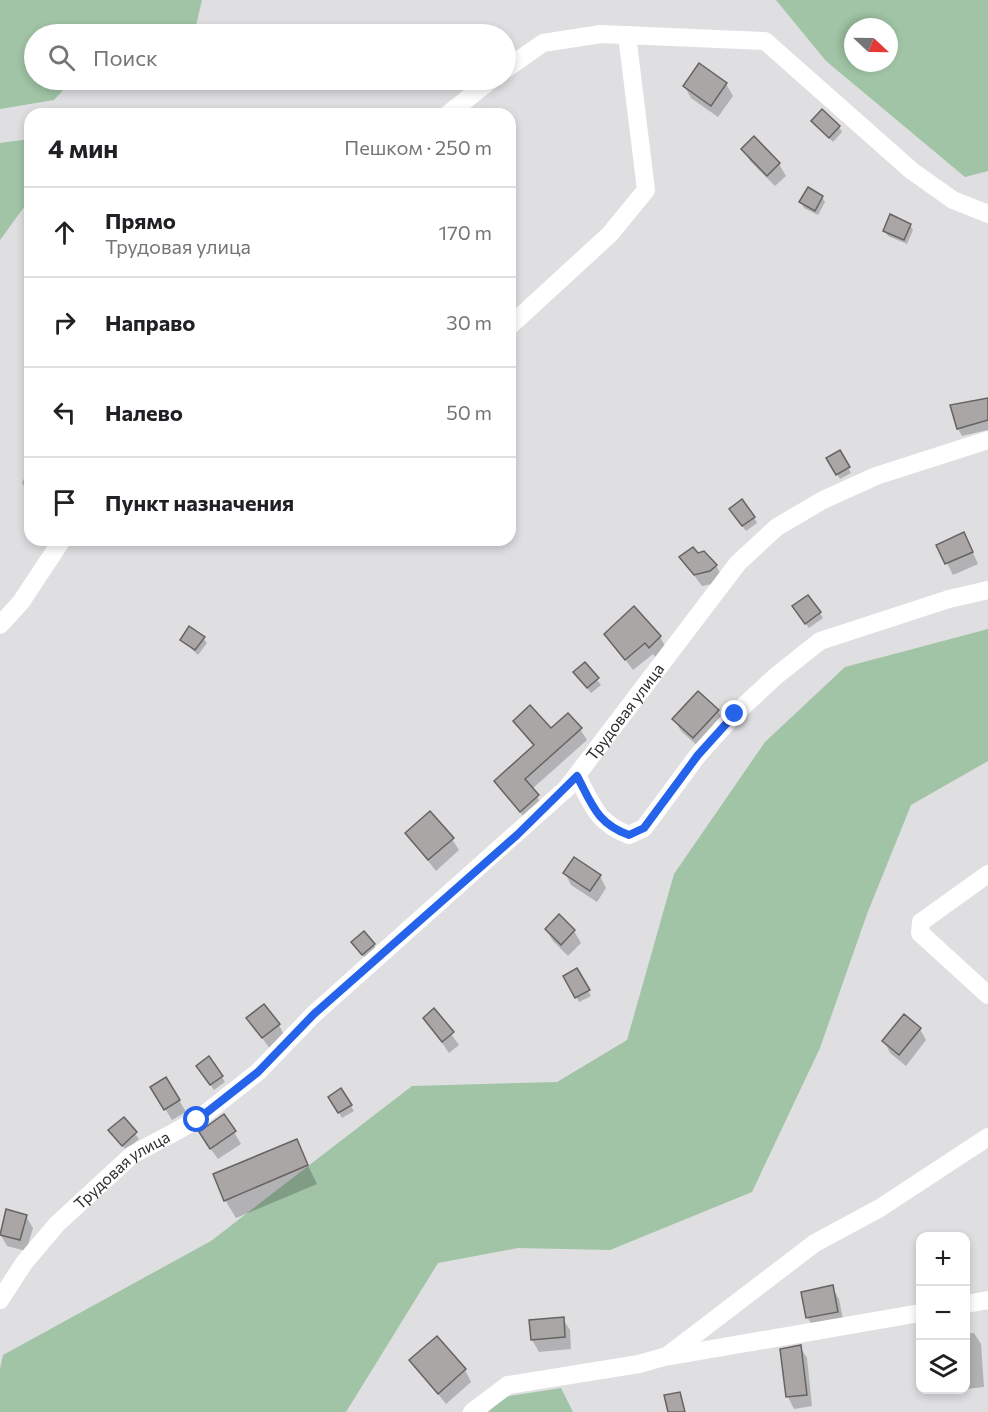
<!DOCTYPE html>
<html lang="ru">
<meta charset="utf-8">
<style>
body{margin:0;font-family:Commissioner,sans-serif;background:#f2f2f2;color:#202124}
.controls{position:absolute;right:18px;bottom:18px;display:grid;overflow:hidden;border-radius:12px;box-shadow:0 3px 9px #0003}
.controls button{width:54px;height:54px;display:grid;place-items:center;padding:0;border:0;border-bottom:2px solid #e0e0e0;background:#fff;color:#202124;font:30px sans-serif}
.compass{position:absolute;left:844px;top:18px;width:54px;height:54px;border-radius:50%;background:#fff;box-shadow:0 3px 9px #0003;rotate:112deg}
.stop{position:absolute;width:18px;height:18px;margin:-14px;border:4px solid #2563eb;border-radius:50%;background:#fff}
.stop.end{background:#2563eb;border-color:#fff;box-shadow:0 2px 6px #0008}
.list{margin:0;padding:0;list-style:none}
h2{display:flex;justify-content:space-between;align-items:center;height:78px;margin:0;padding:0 24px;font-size:26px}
h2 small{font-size:20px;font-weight:400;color:#757577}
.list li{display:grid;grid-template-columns:39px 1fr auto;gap:18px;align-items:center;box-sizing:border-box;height:90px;padding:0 24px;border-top:2px solid #e0e0e0}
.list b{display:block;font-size:22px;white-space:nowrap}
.list p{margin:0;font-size:20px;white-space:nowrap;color:#757577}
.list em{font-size:20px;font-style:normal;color:#757577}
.icon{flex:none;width:33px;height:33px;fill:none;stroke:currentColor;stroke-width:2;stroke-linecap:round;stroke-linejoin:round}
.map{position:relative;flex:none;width:988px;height:1412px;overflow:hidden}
.search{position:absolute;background:#fff;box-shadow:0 3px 9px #0003;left:24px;top:24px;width:492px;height:66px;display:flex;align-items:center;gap:15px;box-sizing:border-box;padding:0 21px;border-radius:33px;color:#757577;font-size:22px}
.panel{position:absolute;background:#fff;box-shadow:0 3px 9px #0003;left:24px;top:108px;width:492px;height:438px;border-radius:18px}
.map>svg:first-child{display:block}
</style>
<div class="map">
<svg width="988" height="1412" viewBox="0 0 988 1412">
<rect width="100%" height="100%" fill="#dfdee1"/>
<g fill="#a0c4a5" fill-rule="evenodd">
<polygon points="0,0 202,0 194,34 34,34 34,80 72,80 54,100 0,109"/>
<path d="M776 0H988V171L965 177 826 61ZM853 27H889V63H853Z"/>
<polygon points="30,139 30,199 0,240 0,143"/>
<polygon points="988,629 988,761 911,805 867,914 820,1048 752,1192 610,1250 518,1248 438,1263 346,1412 0,1412 0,1369 3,1355 211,1241 412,1086 557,1082 627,1040 674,874 765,742 845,667"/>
<polygon points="561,1388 573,1412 488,1412 504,1397"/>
</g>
<g fill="#0003">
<polygon points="726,84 733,96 718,117 691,98 684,86"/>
<polygon points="813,121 839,127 842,132 833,142"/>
<polygon points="743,149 779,164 786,176 775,186 750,161"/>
<polygon points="822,197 825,202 818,215 804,208 801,202"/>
<polygon points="910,225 913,230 907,244 888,236 885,231"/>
<polygon points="988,400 988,430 962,436 958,429"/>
<polygon points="839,452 851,473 840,479 828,459"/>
<polygon points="30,465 30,495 22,483"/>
<polygon points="734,515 754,517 757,523 746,531"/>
<polygon points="938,545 970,546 978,564 953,575"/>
<polygon points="697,555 716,565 722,577 717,583 702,586 681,558"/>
<polygon points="634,608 660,637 667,649 656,658 653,654 633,670 606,634"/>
<polygon points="797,612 820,613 823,618 809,628"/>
<polygon points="203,638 207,643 198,655 182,640"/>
<polygon points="585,664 601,685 591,693 578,677"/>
<polygon points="718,711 724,723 701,749 681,731 674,719"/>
<polygon points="515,722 551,730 580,729 587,740 532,789 544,807 527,821 495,781 534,747"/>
<polygon points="407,834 452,839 459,850 436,871"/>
<polygon points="565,873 600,876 606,888 597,902 571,885"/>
<polygon points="546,929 574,931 581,943 568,956 553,941"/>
<polygon points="374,945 377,950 366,959 356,948"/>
<polygon points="577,970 591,996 579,1002 565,976"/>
<polygon points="434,1010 459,1045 449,1053 425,1018"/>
<polygon points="248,1018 279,1025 285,1037 270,1049"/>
<polygon points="920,1029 926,1040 906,1066 890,1053 884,1041"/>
<polygon points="201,1072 222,1077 225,1082 214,1090"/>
<polygon points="341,1090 354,1111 342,1118 330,1097"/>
<polygon points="159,1099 179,1100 186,1112 172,1120"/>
<polygon points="124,1119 139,1139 126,1150 113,1135"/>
<polygon points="234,1132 241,1144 218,1159 207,1144"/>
<polygon points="296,1141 317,1184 236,1218 225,1200"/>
<polygon points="26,1216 33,1228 26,1251 7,1246 0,1234"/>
<polygon points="832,1287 839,1299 844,1324 814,1329 808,1318 803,1293"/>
<polygon points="563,1319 570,1330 571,1349 539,1352 532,1340"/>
<polygon points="974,1333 981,1344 984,1387 966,1389 966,1334"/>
<polygon points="800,1347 807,1358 812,1406 794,1409 788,1397 782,1350"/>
<polygon points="411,1360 465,1370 471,1382 446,1404"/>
</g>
<g fill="#a9a6a5" stroke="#666362" stroke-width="1.5">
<polygon points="699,63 727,83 711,106 683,86"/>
<polygon points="822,109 840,126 829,138 811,121"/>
<polygon points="754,136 780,163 767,176 741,149"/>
<polygon points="808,187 823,196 815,211 799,202"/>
<polygon points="890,214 911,224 904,240 883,231"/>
<polygon points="988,398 988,420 957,429 950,405"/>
<polygon points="840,450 850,467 836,475 826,458"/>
<polygon points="742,499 755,517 742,526 729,509"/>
<polygon points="964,532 973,552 945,564 936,545"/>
<polygon points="693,547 698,553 704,551 717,565 710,571 694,575 679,557"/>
<polygon points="808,595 821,612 805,624 792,606"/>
<polygon points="634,606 661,636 649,648 645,643 625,660 604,634"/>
<polygon points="189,626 205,637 195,650 180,640"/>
<polygon points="585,662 599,678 587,688 573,672"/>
<polygon points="698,691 719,710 693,738 672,719"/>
<polygon points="530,705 551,728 568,713 582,728 525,779 539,795 520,812 494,781 534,745 513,721"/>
<polygon points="430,811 454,838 428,860 405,833"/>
<polygon points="574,857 601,875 590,891 563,873"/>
<polygon points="559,914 575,930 561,945 545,929"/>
<polygon points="364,931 375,944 362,955 351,942"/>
<polygon points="577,968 590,990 575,998 563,976"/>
<polygon points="264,1004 280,1024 262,1038 246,1018"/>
<polygon points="434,1008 454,1032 442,1042 423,1018"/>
<polygon points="904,1014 921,1028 899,1055 882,1041"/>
<polygon points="209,1056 223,1076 210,1085 196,1066"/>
<polygon points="166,1077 180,1100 164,1110 150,1087"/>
<polygon points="341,1088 352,1105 338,1113 328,1097"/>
<polygon points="224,1114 236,1131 210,1149 199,1132"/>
<polygon points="124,1117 137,1132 122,1146 108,1130"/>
<polygon points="297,1139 308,1165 224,1201 213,1174"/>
<polygon points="6,1209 27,1215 20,1240 0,1235"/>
<polygon points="833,1285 838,1312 806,1318 801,1292"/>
<polygon points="564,1317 565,1337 531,1340 529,1320"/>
<polygon points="437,1336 466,1369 438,1394 409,1360"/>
<polygon points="801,1345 807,1395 786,1397 780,1349"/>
<polygon points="680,1392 685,1412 668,1412 664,1395"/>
</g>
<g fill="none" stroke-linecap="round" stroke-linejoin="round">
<g stroke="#fff" stroke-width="18">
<polyline points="506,69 543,43 601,34 765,41 912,171 953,200 988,214"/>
<polyline points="448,114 491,80"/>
<polyline points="510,326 610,234 646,190 627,35"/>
<polyline points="0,625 21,602 62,540"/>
<path d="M577 776C592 804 597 823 629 835L644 828 698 755 735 714 776 676 820 641 949 599 988 590"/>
<polyline points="988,874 921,922 920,933 988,995"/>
<path id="s1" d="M0 1300 24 1263 57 1224 132 1155 197 1120 258 1072 314 1014 567 788 738 563 777 527 823 500 876 476 988 440"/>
<polyline points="966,1304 988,1300"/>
<polyline points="671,1356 920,1313"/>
<polyline points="472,1412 508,1385 639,1364 667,1356 815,1243 880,1208 988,1137"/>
</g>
</g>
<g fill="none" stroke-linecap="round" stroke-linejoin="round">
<path stroke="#2563eb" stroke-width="8" d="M197 1120 258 1072 314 1014 517 835 577 776C592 804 597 824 629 835L644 828 698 755 735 714"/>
</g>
<g text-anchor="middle" stroke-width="5" stroke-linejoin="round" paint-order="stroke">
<g font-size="16" fill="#2d2c2e" stroke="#dfdee1">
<text dy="6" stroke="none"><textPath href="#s1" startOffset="864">Трудовая улица</textPath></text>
<text dy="6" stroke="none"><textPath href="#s1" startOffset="180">Трудовая улица</textPath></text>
</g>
</g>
</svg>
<div class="controls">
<button>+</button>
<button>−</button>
<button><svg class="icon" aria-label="layers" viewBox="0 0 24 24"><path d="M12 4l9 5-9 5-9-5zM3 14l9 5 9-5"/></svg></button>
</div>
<svg class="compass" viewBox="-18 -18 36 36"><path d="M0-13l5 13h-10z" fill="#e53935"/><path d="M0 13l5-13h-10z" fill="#757577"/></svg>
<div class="stop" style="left:197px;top:1120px"></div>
<div class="stop end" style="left:735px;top:714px"></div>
<div class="search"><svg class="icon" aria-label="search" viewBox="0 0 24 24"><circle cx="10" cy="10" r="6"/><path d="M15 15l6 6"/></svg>Поиск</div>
<section class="panel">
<h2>4 мин<small>Пешком · 250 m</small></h2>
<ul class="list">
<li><svg class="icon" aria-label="ahead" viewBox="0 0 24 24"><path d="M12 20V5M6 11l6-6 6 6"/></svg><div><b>Прямо</b><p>Трудовая улица</p></div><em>170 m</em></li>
<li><svg class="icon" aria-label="right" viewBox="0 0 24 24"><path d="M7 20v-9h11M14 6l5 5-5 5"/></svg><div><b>Направо</b></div><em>30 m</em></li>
<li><svg class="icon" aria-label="left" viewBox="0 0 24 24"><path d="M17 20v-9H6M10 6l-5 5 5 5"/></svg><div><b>Налево</b></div><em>50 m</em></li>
<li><svg class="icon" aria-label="arrive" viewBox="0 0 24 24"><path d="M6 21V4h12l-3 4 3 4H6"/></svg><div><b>Пункт назначения</b></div></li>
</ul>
</section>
</div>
